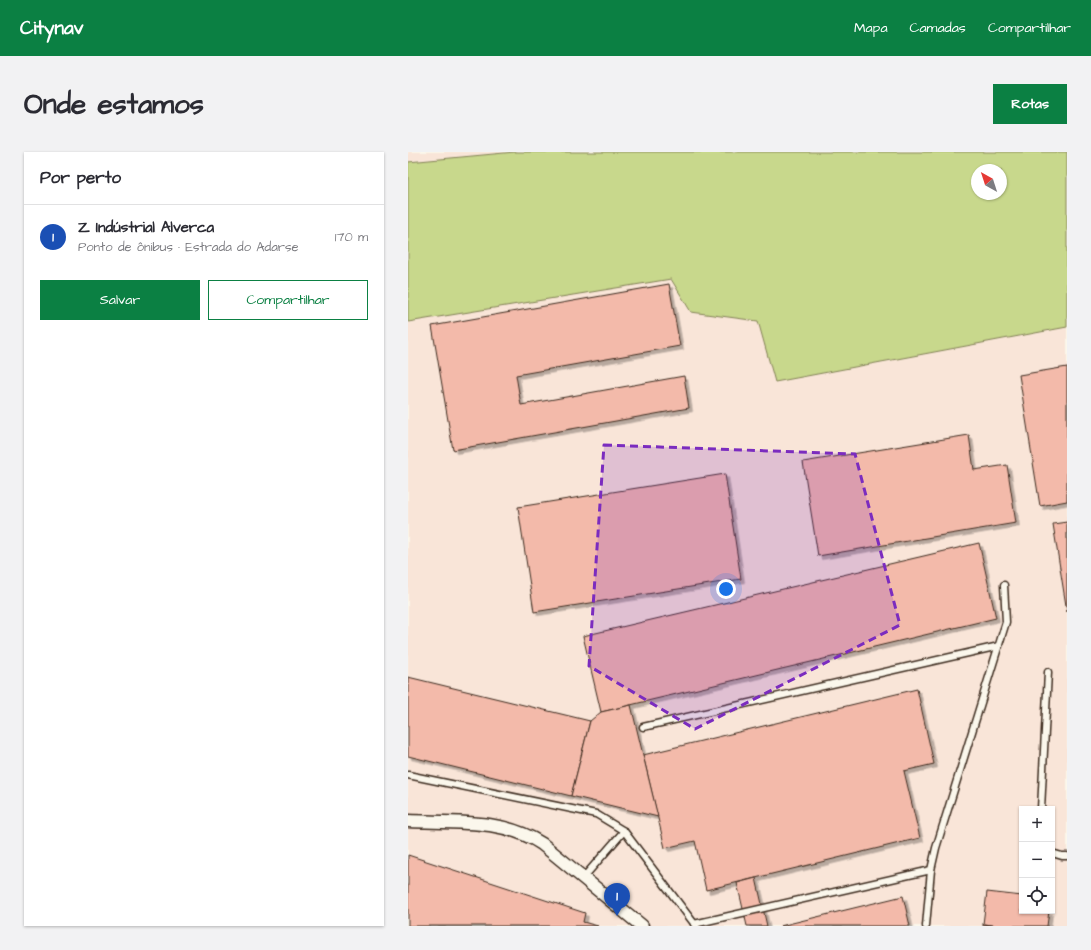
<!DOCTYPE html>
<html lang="pt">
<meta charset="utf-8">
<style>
body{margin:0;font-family:"Architects Daughter",sans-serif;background:#f2f2f3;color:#2b2b33}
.controls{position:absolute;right:12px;bottom:12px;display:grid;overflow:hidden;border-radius:0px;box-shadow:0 1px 3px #0004}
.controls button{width:36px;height:36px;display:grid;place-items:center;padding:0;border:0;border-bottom:1px solid #e1e1e2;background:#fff;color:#2b2b33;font:20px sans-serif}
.compass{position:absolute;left:563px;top:12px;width:36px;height:36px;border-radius:50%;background:#fff;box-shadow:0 1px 3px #0004;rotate:321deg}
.you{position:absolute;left:318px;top:437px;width:14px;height:14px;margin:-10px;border:3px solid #fff;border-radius:50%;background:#1a73e8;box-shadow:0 0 0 6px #1a73e833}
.badge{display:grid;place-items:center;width:26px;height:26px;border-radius:50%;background:#0b8043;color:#fff;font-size:13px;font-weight:700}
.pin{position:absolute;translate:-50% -33px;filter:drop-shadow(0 1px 2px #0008)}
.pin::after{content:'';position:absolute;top:21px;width:14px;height:12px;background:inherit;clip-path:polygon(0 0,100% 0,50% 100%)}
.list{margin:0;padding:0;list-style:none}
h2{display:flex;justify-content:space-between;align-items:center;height:52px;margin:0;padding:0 16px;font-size:17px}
h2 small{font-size:13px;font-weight:400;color:#7c7c81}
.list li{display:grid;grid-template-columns:26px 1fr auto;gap:12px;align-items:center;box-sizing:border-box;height:64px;padding:0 16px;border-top:1px solid #e1e1e2}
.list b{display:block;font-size:15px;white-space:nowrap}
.list p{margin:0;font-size:13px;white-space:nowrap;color:#7c7c81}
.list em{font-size:13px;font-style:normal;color:#7c7c81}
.actions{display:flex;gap:8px;padding:12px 16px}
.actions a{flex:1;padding:9px 0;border:1px solid #0b8043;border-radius:0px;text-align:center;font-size:14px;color:#0b8043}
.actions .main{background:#0b8043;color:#fff}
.icon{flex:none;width:22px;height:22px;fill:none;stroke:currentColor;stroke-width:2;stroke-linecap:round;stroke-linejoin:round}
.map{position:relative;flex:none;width:659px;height:774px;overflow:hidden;border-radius:0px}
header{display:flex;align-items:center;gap:24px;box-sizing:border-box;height:56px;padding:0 20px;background:#0b8043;color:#fff}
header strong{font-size:19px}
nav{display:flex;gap:22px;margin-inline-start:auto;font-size:14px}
.intro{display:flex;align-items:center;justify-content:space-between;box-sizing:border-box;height:96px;padding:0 24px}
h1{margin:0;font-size:28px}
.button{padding:10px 18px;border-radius:0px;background:#0b8043;color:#fff;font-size:14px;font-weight:700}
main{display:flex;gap:24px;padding:0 24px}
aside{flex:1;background:#fff;border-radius:0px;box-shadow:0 1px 3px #0004}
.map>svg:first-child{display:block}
</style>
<header>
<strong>Citynav</strong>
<nav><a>Mapa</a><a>Camadas</a><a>Compartilhar</a></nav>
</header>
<div class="intro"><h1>Onde estamos</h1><a class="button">Rotas</a></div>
<main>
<aside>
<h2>Por perto<small></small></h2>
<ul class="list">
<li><span class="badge" style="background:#1a4fb4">1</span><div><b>Z Indústrial Alverca</b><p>Ponto de ônibus · Estrada do Adarse</p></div><em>170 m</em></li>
</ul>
<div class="actions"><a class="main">Salvar</a><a>Compartilhar</a></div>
</aside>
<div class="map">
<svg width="659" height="774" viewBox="0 0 659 774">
<defs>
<filter id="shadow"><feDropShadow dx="3.5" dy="3.5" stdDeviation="0" flood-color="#0004"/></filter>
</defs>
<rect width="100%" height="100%" fill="#fbf7ec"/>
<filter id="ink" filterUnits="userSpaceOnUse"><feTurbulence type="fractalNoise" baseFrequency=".025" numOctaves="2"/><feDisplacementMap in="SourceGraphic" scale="8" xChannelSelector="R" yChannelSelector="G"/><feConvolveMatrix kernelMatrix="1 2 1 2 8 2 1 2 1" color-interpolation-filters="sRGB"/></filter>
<g filter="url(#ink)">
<g fill="#f9e5d8" fill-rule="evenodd">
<polygon points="0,0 107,0 0,10"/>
<path d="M263 127 283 160 350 169 368 230 659 175V774H0V170ZM614 657H644V759H614Z"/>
</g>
<path fill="#c8d88c" stroke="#828155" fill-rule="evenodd" d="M107 0H659V175L367 230 350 169 283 160 263 127 0 170V10ZM569 18H593V42H569Z"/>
<g fill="#f3baaa" stroke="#3b2a1e" filter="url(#shadow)">
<polygon points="261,132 272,194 108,223 113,253 276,224 281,256 45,298 24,174"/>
<polygon points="659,215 659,349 632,354 611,223"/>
<polygon points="561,283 566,318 599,313 608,371 410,404 395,310"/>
<polygon points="317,322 333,427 126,460 110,355"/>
<polygon points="659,370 659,460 645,372"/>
<polygon points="571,391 588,466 193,560 175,484"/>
<polygon points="0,525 182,569 163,644 0,604"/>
<polygon points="509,537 526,612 496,619 512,686 298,738 287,689 257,696 235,603"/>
<polygon points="223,553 235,603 250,665 163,644 182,569 193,560"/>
<polygon points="0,703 177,761 175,770 190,774 0,774"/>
<polygon points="348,726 359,774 339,774 329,731"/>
<polygon points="579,740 614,744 614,759 641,759 639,774 591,774 575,772"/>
<polygon points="495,744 502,774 372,774"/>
<polygon points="575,772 591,774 575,774"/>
</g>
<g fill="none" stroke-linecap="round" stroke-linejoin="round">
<defs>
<g id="lane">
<polyline points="235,575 591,494"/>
<polyline points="0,623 188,662 216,679 175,726"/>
<polyline points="633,657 640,520"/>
<polyline points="216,679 288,774"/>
<polyline points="644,701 654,704 659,704"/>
<polyline points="286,772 523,718"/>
<polyline points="518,774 523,718 528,696 598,470 596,433"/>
</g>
<path id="street" d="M0 669C46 671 95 666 134 692L234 774"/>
</defs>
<use href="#lane" stroke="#3b2a1e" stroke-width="9"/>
<use href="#street" stroke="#3b2a1e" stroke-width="15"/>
<use href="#lane" stroke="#fbf7ec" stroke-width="6"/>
<use href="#street" stroke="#fbf7ec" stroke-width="12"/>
</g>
</g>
<path fill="#7b2cbf" fill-opacity="0.2" stroke="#7b2cbf" stroke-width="3" stroke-dasharray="8 5" stroke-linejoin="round" d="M196 293 447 302 492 473 287 577 181 514Z"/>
</svg>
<div class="controls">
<button>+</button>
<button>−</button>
<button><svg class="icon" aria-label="locate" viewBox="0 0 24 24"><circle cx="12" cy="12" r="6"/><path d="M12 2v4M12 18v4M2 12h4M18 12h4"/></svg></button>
</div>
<svg class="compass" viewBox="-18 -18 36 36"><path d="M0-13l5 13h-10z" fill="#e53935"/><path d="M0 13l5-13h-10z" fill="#7c7c81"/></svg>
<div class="you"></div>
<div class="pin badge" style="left:209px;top:764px;background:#1a4fb4">1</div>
</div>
</main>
